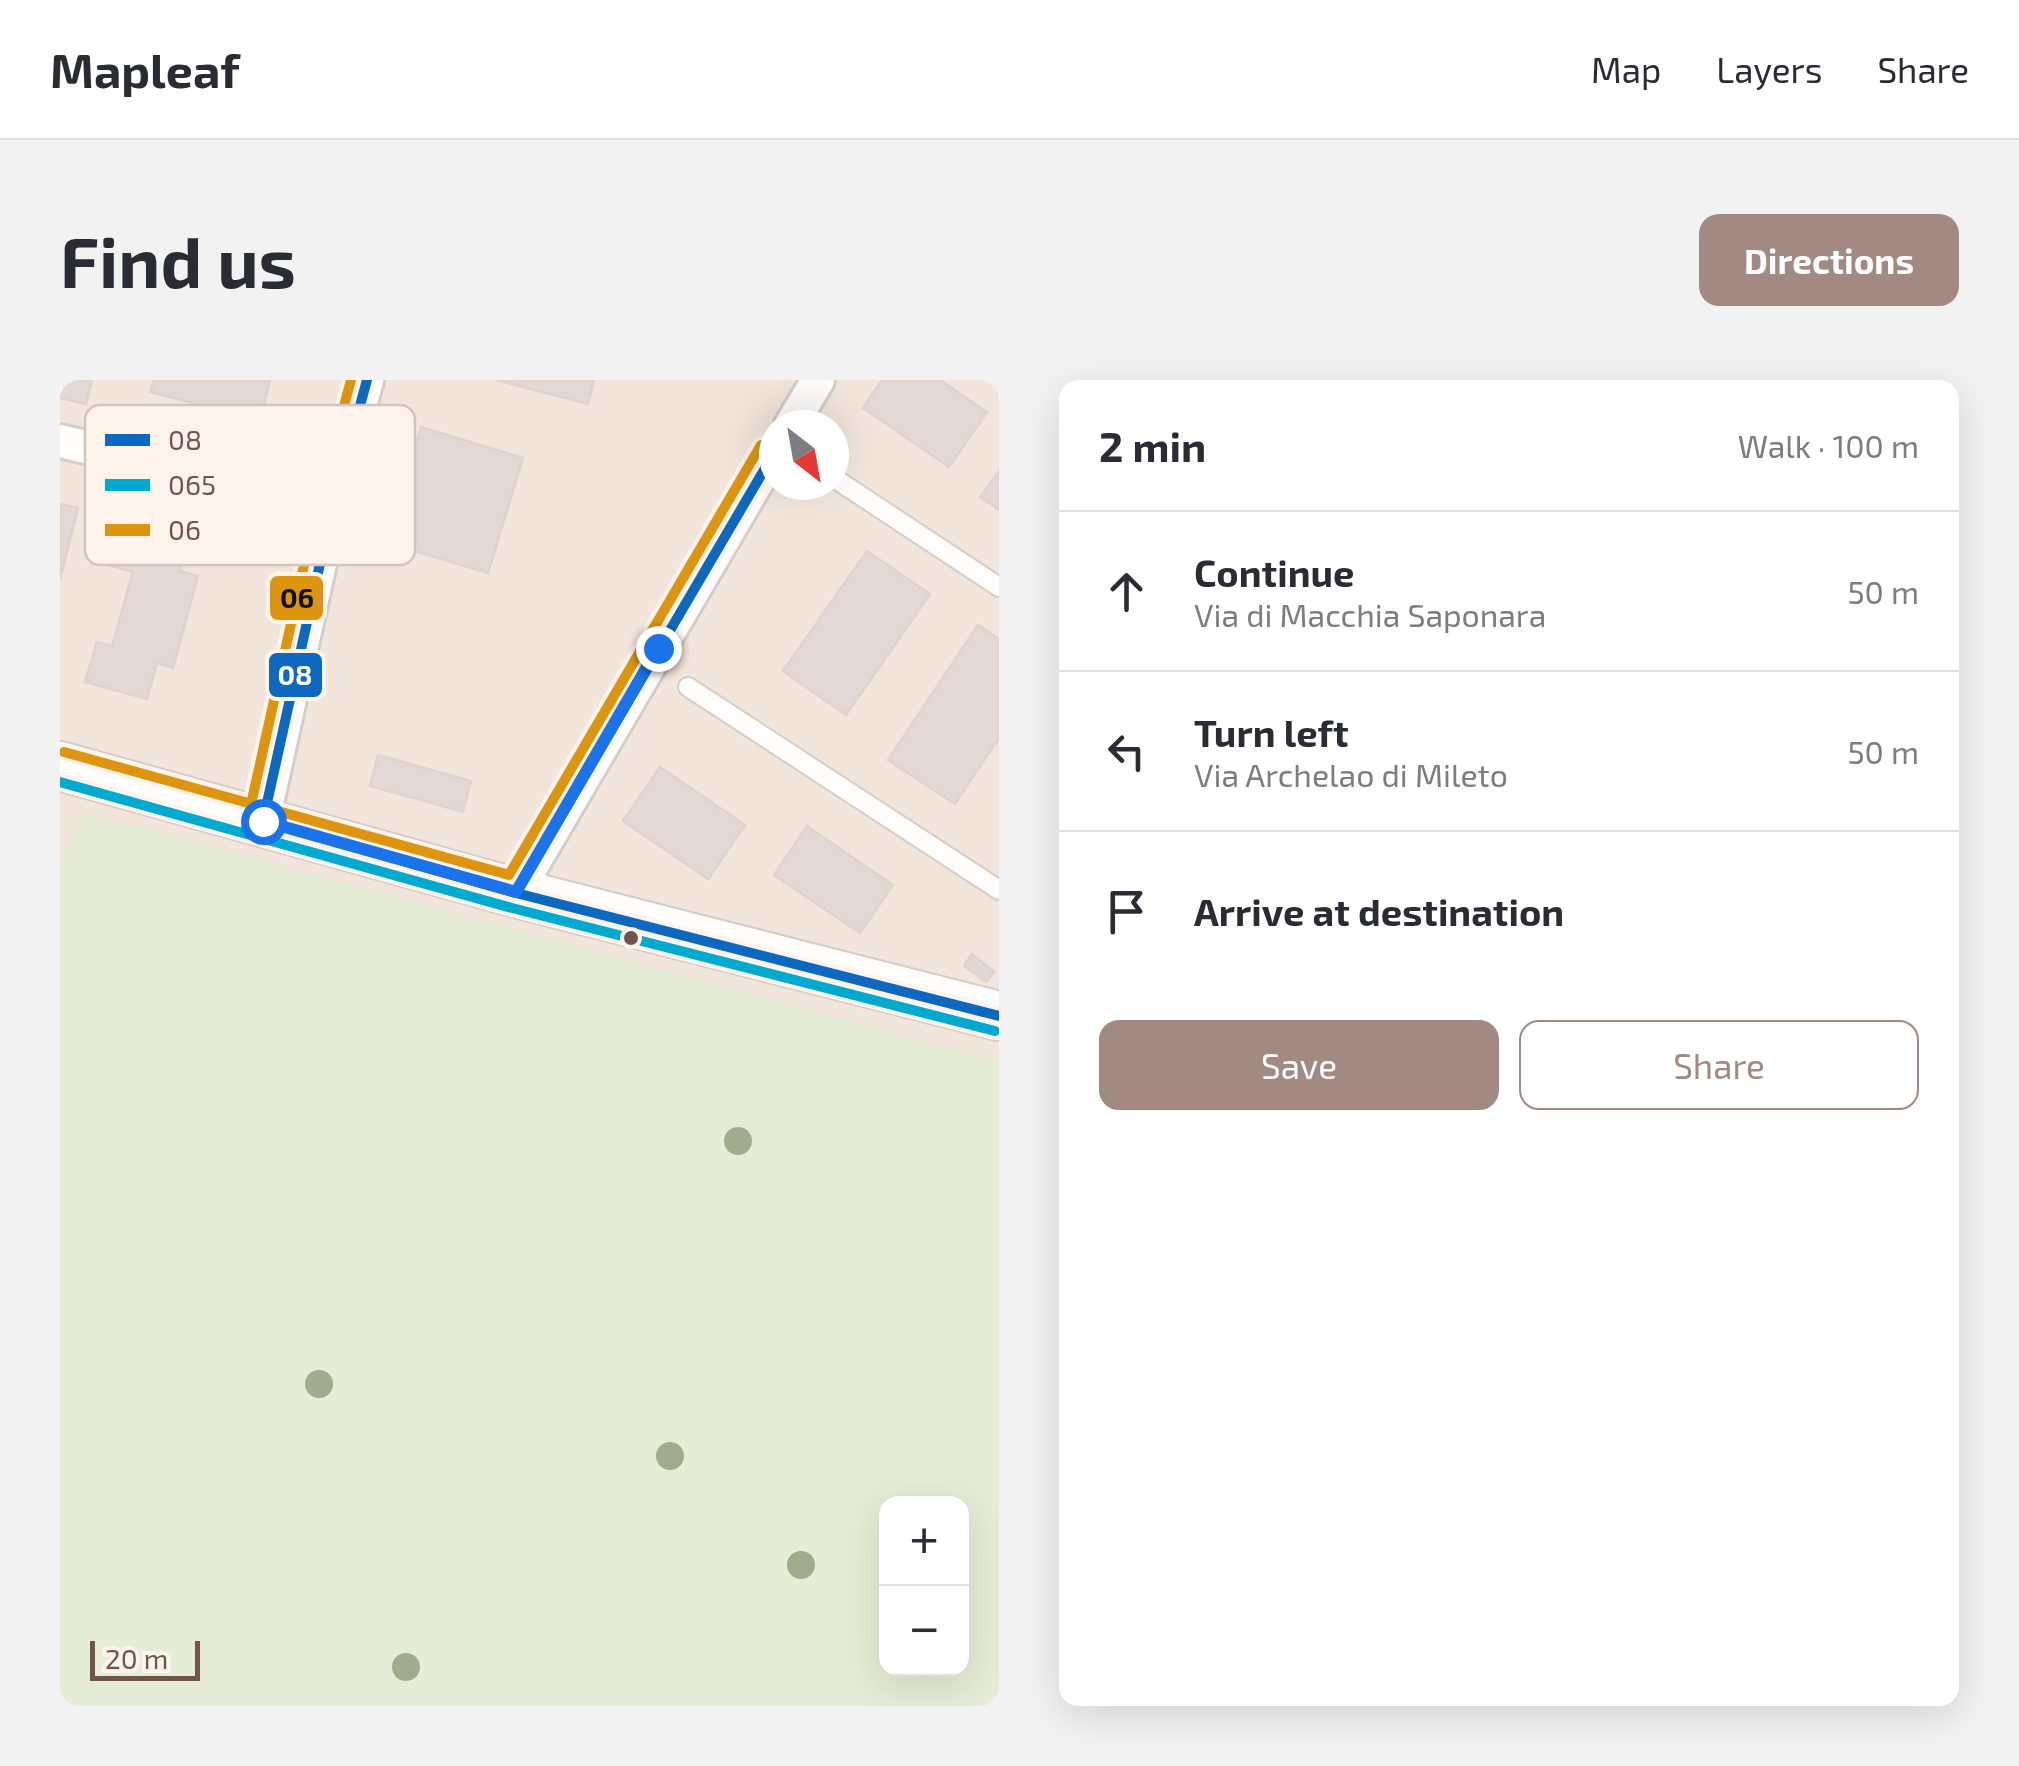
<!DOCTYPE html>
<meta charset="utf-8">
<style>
body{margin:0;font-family:"Exo 2",sans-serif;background:#f2f2f3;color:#2b2b33}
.controls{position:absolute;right:30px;bottom:30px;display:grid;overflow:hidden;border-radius:20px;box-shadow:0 10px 40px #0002}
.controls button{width:90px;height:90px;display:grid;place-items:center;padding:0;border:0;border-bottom:2px solid #e1e1e2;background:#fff;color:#2b2b33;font:50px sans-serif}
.compass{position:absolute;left:699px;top:30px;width:90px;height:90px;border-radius:50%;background:#fff;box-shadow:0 10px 40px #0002;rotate:149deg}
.scale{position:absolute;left:30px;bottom:25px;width:110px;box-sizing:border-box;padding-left:10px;border:5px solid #74534b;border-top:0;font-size:28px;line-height:35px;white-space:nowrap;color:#74534b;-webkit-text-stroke:8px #fff4ec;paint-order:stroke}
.stop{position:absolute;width:30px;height:30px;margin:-22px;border:8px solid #1a73e8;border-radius:50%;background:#fff}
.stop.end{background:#1a73e8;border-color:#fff;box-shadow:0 2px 10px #0008}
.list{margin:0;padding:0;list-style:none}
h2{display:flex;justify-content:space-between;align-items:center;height:130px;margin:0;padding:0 40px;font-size:42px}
h2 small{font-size:32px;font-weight:400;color:#7c7c81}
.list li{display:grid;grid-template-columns:65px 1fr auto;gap:30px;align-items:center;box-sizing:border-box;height:160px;padding:0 40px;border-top:2px solid #e1e1e2}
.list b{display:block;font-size:38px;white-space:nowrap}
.list p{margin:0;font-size:32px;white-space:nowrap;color:#7c7c81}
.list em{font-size:32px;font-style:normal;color:#7c7c81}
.actions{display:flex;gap:20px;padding:30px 40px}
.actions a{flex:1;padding:22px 0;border:2px solid #a28a83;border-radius:20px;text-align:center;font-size:35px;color:#a28a83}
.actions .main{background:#a28a83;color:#fff}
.icon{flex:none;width:55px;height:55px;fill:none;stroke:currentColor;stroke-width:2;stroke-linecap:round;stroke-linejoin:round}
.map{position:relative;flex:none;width:939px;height:1326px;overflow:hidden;border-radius:20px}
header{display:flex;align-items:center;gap:60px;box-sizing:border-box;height:140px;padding:0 50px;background:#fff;border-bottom:2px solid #e1e1e2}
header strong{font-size:48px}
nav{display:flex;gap:55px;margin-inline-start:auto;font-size:35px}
.intro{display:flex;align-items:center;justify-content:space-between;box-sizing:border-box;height:240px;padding:0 60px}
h1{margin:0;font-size:70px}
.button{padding:25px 45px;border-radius:20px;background:#a28a83;color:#fff;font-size:35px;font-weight:700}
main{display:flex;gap:60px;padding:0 60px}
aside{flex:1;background:#fff;border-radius:20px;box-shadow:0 10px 40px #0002}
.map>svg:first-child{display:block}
</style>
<header>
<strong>Mapleaf</strong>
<nav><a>Map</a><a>Layers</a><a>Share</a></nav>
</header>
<div class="intro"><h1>Find us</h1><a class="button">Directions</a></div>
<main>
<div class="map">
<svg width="939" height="1326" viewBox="0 0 939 1326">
<rect width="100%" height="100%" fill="#f7f1eb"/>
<path fill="#f2e5db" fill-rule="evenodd" d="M0 0H939V1326H0ZM714 45H774V105H714ZM826 1124H902V1288H826Z"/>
<path fill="#e6edd6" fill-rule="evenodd" d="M27 433 939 682V1326H0V497L9 459ZM826 1124H902V1288H826Z"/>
<g fill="#e3d8d3" stroke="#e0d3cd" stroke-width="2.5">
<polygon points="0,0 32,0 26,24 0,18"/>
<polygon points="94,0 210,0 200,40 90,12"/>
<polygon points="436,0 534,0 528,24"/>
<polygon points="822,0 880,0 927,32 889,87 803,28"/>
<polygon points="361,47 463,78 428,193 327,163"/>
<polygon points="939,91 939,130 920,117"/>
<polygon points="0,124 18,128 0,199"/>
<polygon points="68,128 132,145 120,191 138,196 113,288 97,283 87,319 25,302 37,262 52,266 73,192 51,186"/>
<polygon points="807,171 870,214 786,335 723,291"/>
<polygon points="918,245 939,259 939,358 895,424 828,380"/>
<polygon points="318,375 411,401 403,432 310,406"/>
<polygon points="600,387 685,445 648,499 563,441"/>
<polygon points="747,446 833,505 800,553 714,495"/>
<polygon points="912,574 934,592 926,602 904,586"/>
</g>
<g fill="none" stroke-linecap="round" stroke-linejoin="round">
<defs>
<g id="lane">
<polyline points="774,98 939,207"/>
<polyline points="628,307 939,510"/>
</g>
<g id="street">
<polyline points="731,45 758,0"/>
<polyline points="0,61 273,125"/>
<polyline points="203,441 273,125 307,0"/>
<polyline points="456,513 714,73"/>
</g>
<polyline id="secondary" points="0,386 456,513 939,636"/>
</defs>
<use href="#lane" stroke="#d6ccc8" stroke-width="22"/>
<use href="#street" stroke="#d6ccc8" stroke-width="38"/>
<use href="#secondary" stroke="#d6ccc7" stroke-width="52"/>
<use href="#lane" stroke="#fefdfc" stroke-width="18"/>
<use href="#street" stroke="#fefdfc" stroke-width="32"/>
<use href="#secondary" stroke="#fefdfc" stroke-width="48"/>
<defs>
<g id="bus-1">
<polyline points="307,0 273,125 203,441 456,513 939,636"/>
<polyline points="456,513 714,73"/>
</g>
<polyline id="bus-2" points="0,402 452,528 935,651"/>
<g id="bus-3">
<polyline points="4,372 449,495 701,65"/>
<polyline points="188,438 258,122 291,0"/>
</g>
</defs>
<use href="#bus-1" stroke="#fff4ec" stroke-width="18"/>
<use href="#bus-2" stroke="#fff4ec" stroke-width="18"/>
<use href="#bus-3" stroke="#fff4ec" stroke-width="18"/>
<use href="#bus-1" stroke="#0c69bf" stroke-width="10"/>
<use href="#bus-2" stroke="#00a9ce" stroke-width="10"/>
<use href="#bus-3" stroke="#dd950f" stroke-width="10"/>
</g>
<g fill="#a0ac8e">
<circle cx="678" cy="761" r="14"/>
<circle cx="259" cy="1004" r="14"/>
<circle cx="610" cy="1076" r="14"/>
<circle cx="741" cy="1185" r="14"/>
<circle cx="346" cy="1287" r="14"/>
</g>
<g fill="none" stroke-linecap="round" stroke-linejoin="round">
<polyline stroke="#1a73e8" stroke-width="12" points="203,441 456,512 598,268"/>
</g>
<circle fill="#74534b" stroke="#fff4ec" stroke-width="4" cx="571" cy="558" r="9"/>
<rect x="25" y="25" width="330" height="160" rx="15" fill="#fff4ec" stroke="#d5c4bc" stroke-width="2.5"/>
<rect x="45" y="54" width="45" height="12" fill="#0c69bf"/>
<rect x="45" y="99" width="45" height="12" fill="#00a9ce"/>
<rect x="45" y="144" width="45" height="12" fill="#dd950f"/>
<g font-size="28" fill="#74534b">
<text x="108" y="70">08</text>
<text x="108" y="115">065</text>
<text x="108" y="160">06</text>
</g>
<g stroke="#fff4ec" stroke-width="4">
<rect x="208" y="194" width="57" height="48" rx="10" fill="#dd950f"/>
<rect x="207" y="271" width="57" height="48" rx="10" fill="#0c69bf"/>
</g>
<g font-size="28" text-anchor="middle" font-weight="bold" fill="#fff">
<text x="235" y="305">08</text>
</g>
<g font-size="28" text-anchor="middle" font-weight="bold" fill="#111">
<text x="237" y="228">06</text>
</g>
</svg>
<div class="controls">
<button>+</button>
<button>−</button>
</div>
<svg class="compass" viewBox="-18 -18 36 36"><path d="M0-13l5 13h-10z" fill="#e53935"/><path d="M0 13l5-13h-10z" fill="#7c7c81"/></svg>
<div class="scale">20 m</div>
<div class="stop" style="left:203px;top:441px"></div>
<div class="stop end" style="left:598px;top:268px"></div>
</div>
<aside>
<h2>2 min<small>Walk · 100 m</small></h2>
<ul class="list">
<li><svg class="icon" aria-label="ahead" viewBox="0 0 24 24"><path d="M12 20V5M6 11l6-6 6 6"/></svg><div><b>Continue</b><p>Via di Macchia Saponara</p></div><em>50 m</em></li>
<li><svg class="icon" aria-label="left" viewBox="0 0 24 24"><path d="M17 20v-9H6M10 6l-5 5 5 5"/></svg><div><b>Turn left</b><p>Via Archelao di Mileto</p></div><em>50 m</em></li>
<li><svg class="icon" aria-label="arrive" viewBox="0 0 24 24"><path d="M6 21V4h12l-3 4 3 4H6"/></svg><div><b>Arrive at destination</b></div></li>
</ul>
<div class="actions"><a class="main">Save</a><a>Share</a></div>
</aside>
</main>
